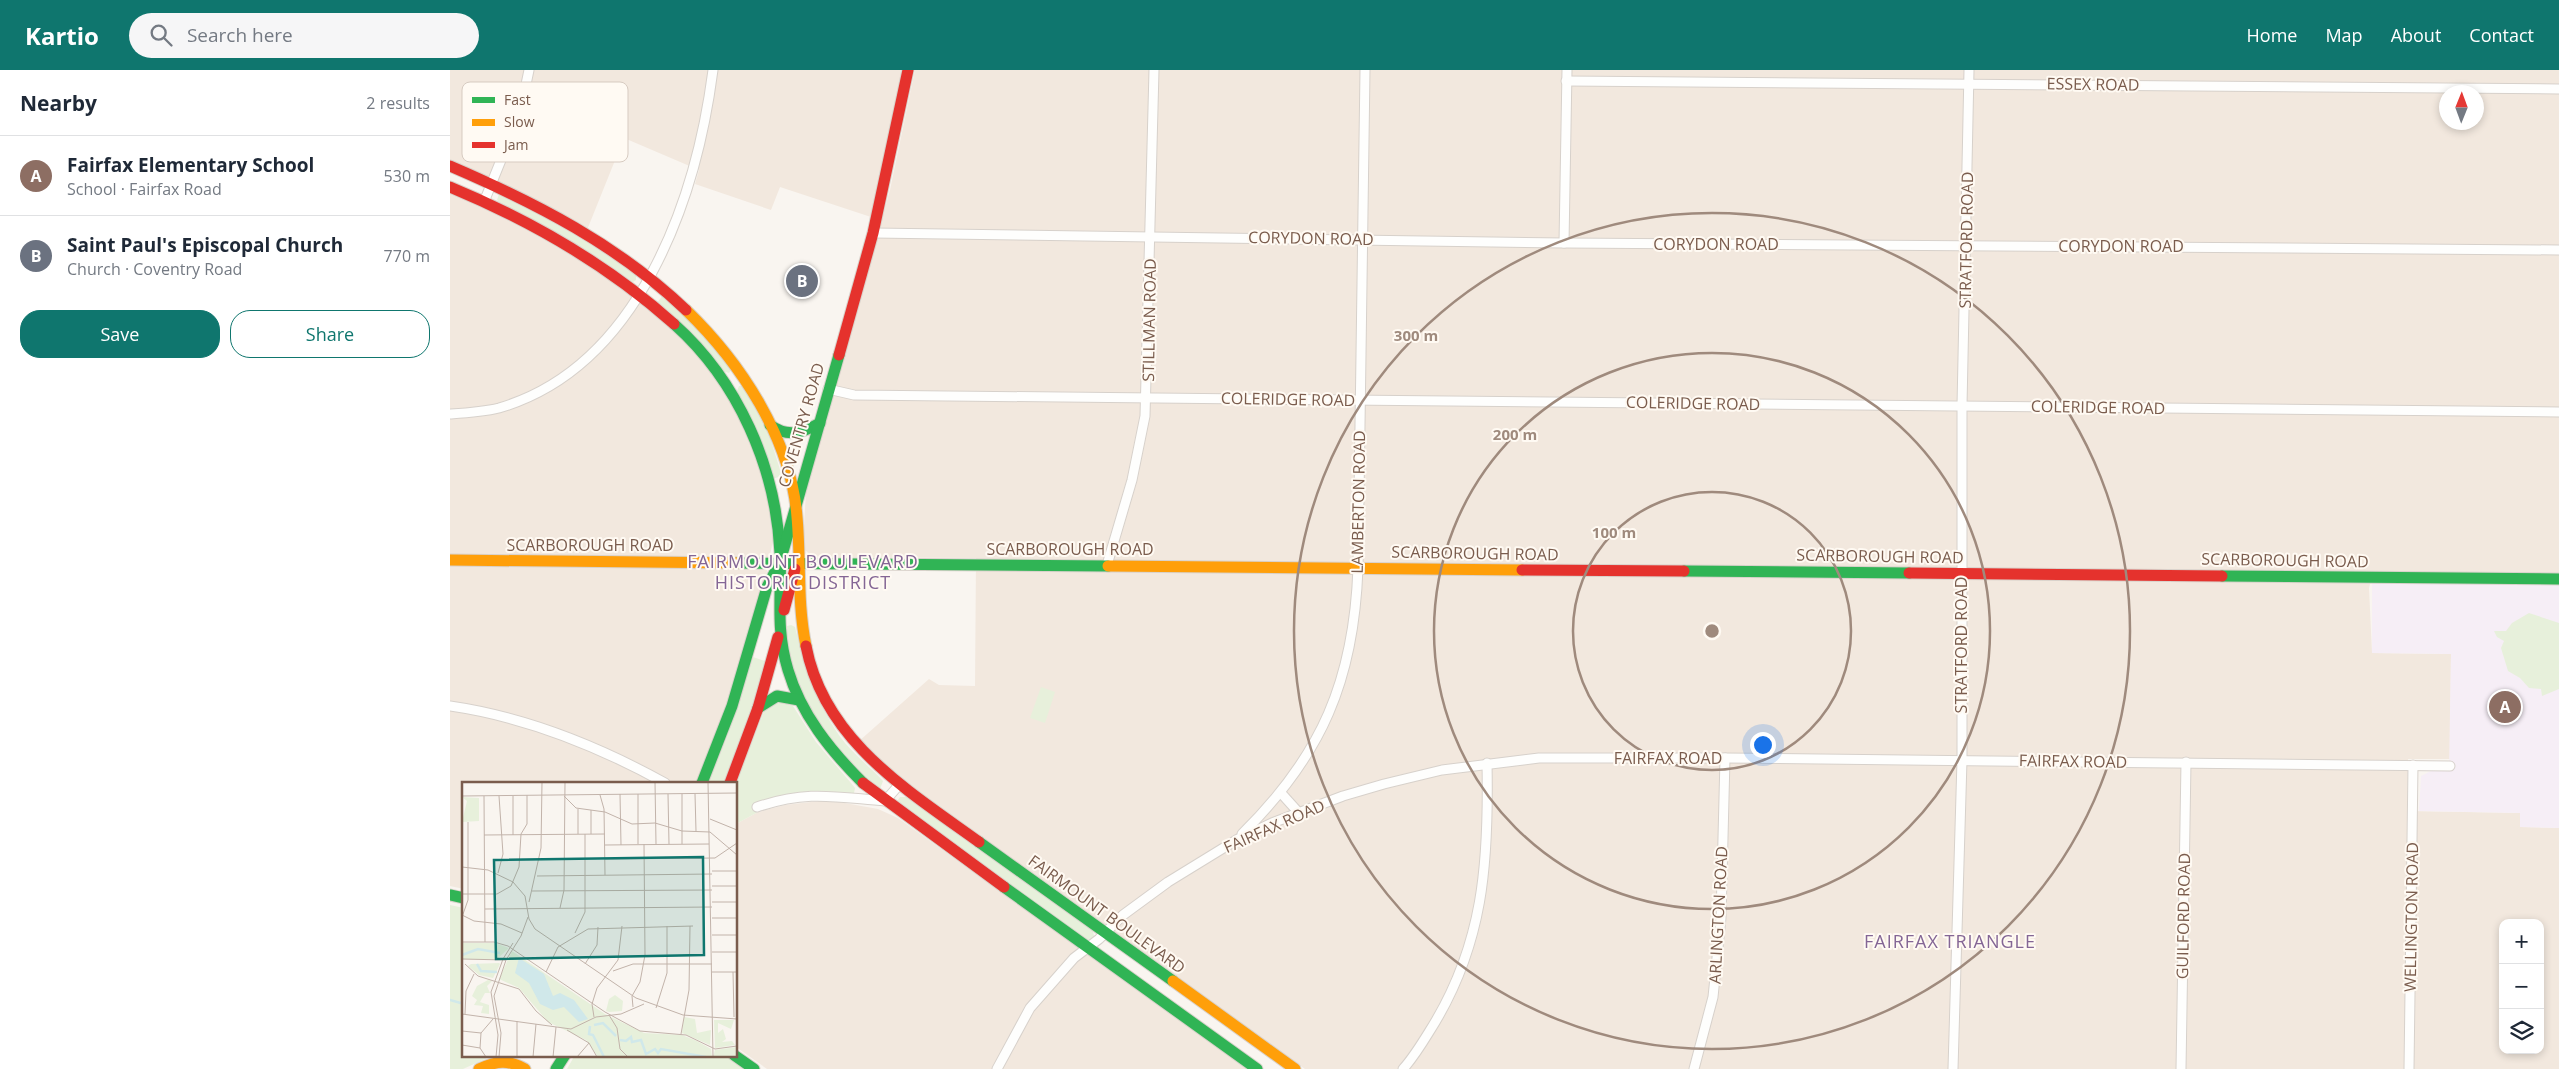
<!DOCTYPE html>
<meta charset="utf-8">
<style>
body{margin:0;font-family:"Open Sans",sans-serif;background:#f6f6f7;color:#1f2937}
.controls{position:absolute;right:15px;bottom:15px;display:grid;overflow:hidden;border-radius:10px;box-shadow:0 2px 8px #0003}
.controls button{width:45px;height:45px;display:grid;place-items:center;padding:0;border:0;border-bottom:1px solid #e0e1e3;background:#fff;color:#1f2937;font:25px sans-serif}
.compass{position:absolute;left:1989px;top:15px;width:45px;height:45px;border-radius:50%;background:#fff;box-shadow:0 2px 8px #0003;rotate:1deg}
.you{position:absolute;left:1312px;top:674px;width:18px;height:18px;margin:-12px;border:4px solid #fff;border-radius:50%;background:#1a73e8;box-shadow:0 0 0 8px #1a73e833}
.badge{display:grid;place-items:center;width:32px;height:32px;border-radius:50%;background:#0f766e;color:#fff;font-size:16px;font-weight:700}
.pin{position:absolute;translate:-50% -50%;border:2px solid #fff;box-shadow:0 1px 5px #0006}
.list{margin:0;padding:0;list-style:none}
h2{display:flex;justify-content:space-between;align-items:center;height:65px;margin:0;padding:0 20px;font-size:21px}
h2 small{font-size:16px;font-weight:400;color:#747a83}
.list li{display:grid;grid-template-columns:32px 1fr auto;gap:15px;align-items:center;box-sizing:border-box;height:80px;padding:0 20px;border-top:1px solid #e0e1e3}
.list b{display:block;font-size:19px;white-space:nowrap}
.list p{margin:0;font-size:16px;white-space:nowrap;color:#747a83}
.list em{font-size:16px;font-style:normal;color:#747a83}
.actions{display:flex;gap:10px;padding:15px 20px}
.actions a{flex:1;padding:11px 0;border:1px solid #0f766e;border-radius:20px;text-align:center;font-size:18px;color:#0f766e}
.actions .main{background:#0f766e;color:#fff}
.icon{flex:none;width:28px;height:28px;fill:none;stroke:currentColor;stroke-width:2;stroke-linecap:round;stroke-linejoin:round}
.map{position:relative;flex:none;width:2109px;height:999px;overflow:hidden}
header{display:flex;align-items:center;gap:30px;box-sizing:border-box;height:70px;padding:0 25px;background:#0f766e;color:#fff}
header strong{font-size:24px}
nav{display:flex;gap:28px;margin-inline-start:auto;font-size:18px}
.search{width:350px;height:45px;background:#f6f6f7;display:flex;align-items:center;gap:12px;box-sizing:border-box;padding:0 18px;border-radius:28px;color:#747a83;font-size:19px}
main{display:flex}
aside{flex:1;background:#fff}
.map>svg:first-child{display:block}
</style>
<header>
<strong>Kartio</strong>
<div class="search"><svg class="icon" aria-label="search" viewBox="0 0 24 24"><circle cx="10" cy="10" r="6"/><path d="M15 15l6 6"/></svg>Search here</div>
<nav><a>Home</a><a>Map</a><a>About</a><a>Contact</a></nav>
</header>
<main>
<aside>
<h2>Nearby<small>2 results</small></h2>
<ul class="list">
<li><span class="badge" style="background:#8d6e63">A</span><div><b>Fairfax Elementary School</b><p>School · Fairfax Road</p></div><em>530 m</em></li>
<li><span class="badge" style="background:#6b7280">B</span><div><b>Saint Paul's Episcopal Church</b><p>Church · Coventry Road</p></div><em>770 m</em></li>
</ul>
<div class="actions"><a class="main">Save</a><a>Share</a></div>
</aside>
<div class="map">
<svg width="2109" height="999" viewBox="0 0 2109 999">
<rect width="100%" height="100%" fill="#f9f5f0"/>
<g fill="#f2e8de" fill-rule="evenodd">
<polygon points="0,0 452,0 421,147 330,117 321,140 245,114 249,100 174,68 137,160 0,91"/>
<path d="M465 0H2109V503L1923 502 1919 518 1922 583 2001 584 2000 689H1958L1957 741 2070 743V757L2109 758V999H855L448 708 408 672 479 609 489 615 525 616 526 488 363 487 354 479 353 473 356 422 440 120ZM1996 22H2026V52H1996ZM2053 853H2090V980H2053Z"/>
<polygon points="0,122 86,163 143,197 203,240 249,286 282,333 307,391 317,429 323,470 316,506 284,617 247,713 14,713 14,819 0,816"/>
<polygon points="378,730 428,739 448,748 797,999 317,999 286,977 286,754 308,742 335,735"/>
</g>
<polygon fill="#f6eef6" points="1922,513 2109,515 2109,758 2070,757 2070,743 1969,741 1971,706 1981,701 1999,700 2001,584 1922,583"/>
<g fill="#e7f0db">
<polygon points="49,124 130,165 186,204 186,210 183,212 49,132 47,130"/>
<polygon points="213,225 242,250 281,300 279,303 273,301 207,233"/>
<polygon points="289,316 294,316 317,358 332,406 322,409 287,321"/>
<polygon points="2079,543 2109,553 2109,619 2092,626 2091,619 2079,618 2070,608 2058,601 2051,578 2054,571 2047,567 2044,561 2056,561 2062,553"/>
<path d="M341 555 345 557C355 599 368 638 395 673 407 687 421 698 433 711L430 719C422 713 412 708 405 701 378 676 329 594 337 556Z"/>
<polygon points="303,587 318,592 276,713 258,713 277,667"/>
<polygon points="591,617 605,622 595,653 580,648"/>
<polygon points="321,632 331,632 343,636 366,672 401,713 405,718 404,723 351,722 323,727 305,735 308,742 286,754 286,713 315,639"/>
<polygon points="450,727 457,727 643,861 644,866 641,870 635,869 450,738 448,730"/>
<polygon points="0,835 14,838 14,985 44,985 13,999 0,999"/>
<polygon points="125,985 274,985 293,999 117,999"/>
</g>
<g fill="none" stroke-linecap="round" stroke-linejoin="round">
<polyline stroke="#d0e8ea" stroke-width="2.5" points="0,930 14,934"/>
<defs>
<g id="street">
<polyline points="1116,11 2109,19"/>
<polyline points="34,132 70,43 79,0"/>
<polyline points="423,163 1114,173 2109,180"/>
<polyline points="1114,173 1117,0"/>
<polyline points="378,319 404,325 2109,342"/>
<path d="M0 344C16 343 33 342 49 338 189 297 246 130 263 0"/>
<polyline points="657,495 682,410 695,346 704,0"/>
<path d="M0 636C76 647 148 676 215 713"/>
<polyline points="831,723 849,743"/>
<path d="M307 737C358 720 384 727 435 731L449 715"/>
<path d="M792 764C872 685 904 610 908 498L915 0"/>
<polyline points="547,999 580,938 624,888 649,869 673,845 718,812 788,769 822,753 893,726 934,714 992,700 1089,688 1275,688 2000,696"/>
<path d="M953 999C963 988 971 975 979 962 1034 876 1039 792 1037 693"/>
<polyline points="1244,999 1263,927 1271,848 1275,688"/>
<polyline points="1503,999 1512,690 1512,336 1519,0"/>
<polyline points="1731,999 1736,692"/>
<polyline points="1959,999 1963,695"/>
</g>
<g id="fast">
<path d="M224 254C288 311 326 397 330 483 332 525 325 557 338 600 351 644 380 680 413 713"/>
<path d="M320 355C338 368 352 363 370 353"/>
<polyline points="287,493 658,496"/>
<polyline points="1234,501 1459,503"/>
<polyline points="1772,506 2109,509"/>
<polyline points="308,638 327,626 349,630"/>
<polyline points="252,713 282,636 317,517 330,492 389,285"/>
<polyline points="529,772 723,911"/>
<polyline points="554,817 807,999"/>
<polyline points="0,825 14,828"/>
<polyline points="284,985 304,999"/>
<polyline points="106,999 115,985"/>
</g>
<g id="slow">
<path d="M236 240C291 293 341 369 347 447 351 491 347 533 356 576"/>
<polyline points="0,490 287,493"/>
<polyline points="658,496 1072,500"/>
<polyline points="723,911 845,999"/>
<path d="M29 999C47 991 57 989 75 999"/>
</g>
<g id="jam">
<path d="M0 96C86 133 168 175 236 240"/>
<path d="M0 117C82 151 158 195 224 254"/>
<polyline points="389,285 423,163 458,0"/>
<polyline points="1072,500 1234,501"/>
<polyline points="1459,503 1772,506"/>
<polyline points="334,540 345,499"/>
<path d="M356 576C374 670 457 720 529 772"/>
<polyline points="280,713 308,638 328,567"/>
<polyline points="413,713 554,817"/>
</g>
</defs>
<use href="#street" stroke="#d7d1cb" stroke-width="11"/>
<use href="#fast" stroke="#d9d2cb" stroke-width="13"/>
<use href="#slow" stroke="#d9d2cb" stroke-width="13"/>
<use href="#jam" stroke="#d9d2cb" stroke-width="13"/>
<use href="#street" stroke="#fefefd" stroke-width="9"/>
<use href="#fast" stroke="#30b455" stroke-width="11"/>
<use href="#slow" stroke="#ff9f0a" stroke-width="11"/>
<use href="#jam" stroke="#e5322d" stroke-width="11"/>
</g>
<g fill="none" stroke="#9f8a7d" stroke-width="2.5">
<circle cx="1262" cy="561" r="139"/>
<circle cx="1262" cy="561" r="278"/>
<circle cx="1262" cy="561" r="418"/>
</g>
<g text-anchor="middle" stroke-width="4" stroke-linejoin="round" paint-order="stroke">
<g font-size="16" fill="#7a5c4d" stroke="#fffaf3">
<text transform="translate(1643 14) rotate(1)" y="6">ESSEX ROAD</text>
<text transform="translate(861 168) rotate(1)" y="6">CORYDON ROAD</text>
<text transform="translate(1516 170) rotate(-89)" y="6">STRATFORD ROAD</text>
<text x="1266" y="180">CORYDON ROAD</text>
<text x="1671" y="182">CORYDON ROAD</text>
<text transform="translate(699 250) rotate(-89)" y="6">STILLMAN ROAD</text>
<text transform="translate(838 329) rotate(1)" y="6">COLERIDGE ROAD</text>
<text transform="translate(1243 333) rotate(1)" y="6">COLERIDGE ROAD</text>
<text transform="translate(1648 337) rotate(1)" y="6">COLERIDGE ROAD</text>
<text transform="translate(351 355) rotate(-74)" y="6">COVENTRY ROAD</text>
<text transform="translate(908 432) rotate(-89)" y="6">LAMBERTON ROAD</text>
<text x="140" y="481">SCARBOROUGH ROAD</text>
<text x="620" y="485">SCARBOROUGH ROAD</text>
<text transform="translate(1025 483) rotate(1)" y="6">SCARBOROUGH ROAD</text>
<text transform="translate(1430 486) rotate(1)" y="6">SCARBOROUGH ROAD</text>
<text transform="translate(1835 490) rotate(1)" y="6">SCARBOROUGH ROAD</text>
<text transform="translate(1511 575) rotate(-90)" y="6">STRATFORD ROAD</text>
<text x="1218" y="694">FAIRFAX ROAD</text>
<text transform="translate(1623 691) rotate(1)" y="6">FAIRFAX ROAD</text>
<text transform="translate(824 756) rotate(-24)" y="6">FAIRFAX ROAD</text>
<text transform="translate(657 844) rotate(36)" y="6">FAIRMOUNT BOULEVARD</text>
<text transform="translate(1268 845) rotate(-87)" y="6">ARLINGTON ROAD</text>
<text transform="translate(1733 846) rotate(-89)" y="6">GUILFORD ROAD</text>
<text transform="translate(1961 847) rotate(-89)" y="6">WELLINGTON ROAD</text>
</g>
<g font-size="18" letter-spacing="1" fill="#846695" stroke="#fffaf3">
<text x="353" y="498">FAIRMOUNT BOULEVARD<tspan x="353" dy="21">HISTORIC DISTRICT</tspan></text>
<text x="1500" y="878">FAIRFAX TRIANGLE</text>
</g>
</g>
<g transform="translate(12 712)">
<rect width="275" height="275" fill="#f9f5f0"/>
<path d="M0 15 17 16V39L0 40 5 19ZM0 161H33L47 166 34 178 0 177ZM50 169 143 232 182 251 220 253 235 259 249 267 250 275H136L124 258 86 240 57 206 37 197ZM9 182 37 181 38 182 31 196 17 193 6 184ZM26 198 30 199 25 204 28 211H23L18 220 27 223V232L19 231 21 224 12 223 15 218 10 214 15 204ZM153 213 161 219 160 229 147 230 144 229 147 217ZM222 235 233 237 235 251 249 248 248 263 220 251ZM252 238H272L269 247 256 241V251L261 247 264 257 260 260 270 259 273 263 253 266ZM275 265V275H251L253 268Z" fill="#e7f0db"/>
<path d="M57 176 82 192 91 214 98 211 112 218 126 237 117 240 102 225 91 228 78 222 67 201 53 191Z" fill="#d0e8ea"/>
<path fill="none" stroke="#d0e8ea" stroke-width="2.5" d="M0 173 16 167 38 171M15 182 19 189 35 190M132 243 141 241 154 254M128 244 127 252 131 253 142 275M158 258 164 259 169 255 170 260 179 258 184 272 193 267 196 271 199 267 244 275"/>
<path fill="none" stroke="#c2b3aa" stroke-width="1" d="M193 0 194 62M246 0 251 275M158 12 159 63M176 12V62M206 12 207 62M220 12V62M233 12 234 49M138 13 142 27 143 93M0 14 275 11M22 14 23 160M51 14V53M102 14 114 26 143 30 170 42 193 41 220 49 248 50 275 73M129 28V52M248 37 275 48M116 52V27M22 53 143 52M143 63 247 62M143 77 253 76 275 61M0 85 26 88 51 100 63 114 67 137 73 147 174 216 221 233 275 237M250 89H275M36 91 41 72 37 14M75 94 250 92M250 104H275M70 109 250 108M0 112H35L49 104 57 85 59 52 65 42V13M67 120 79 66 80 0M250 120H275M98 126 102 108 103 0M23 127 250 125M0 133 12 139 39 142 60 151M0 135 6 118V40M250 136H275M113 151 123 130V52M250 153H275M0 160H32L46 164 143 230 178 249 224 253 253 267 275 264M250 170H275M0 177 44 178 59 154 66 135M41 177 51 161M3 182 16 194 57 207 74 229 90 243M123 182 135 163 136 145M151 189 171 182H250M84 190 96 165 126 147 231 144M250 190H275M271 190 272 235M171 225 170 214 178 200 183 173 182 62M194 226 205 191V144M0 232 109 247 134 235 159 232 182 222M3 232 4 209 12 192M147 233 155 246 158 267 166 275M132 235 130 222 135 206 156 178 160 144M105 248 127 261 135 275M0 249 19 251M219 252 227 208 228 144M0 263 18 266M24 275 18 266 19 251 31 237M34 275 36 253 29 210 41 177M37 275 39 251 32 214 44 178M55 275V239M71 275 74 242M91 275 94 245M115 275 127 261"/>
<path fill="#0f766e" fill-opacity="0.15" stroke="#0f766e" stroke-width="2.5" d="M241 75 242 173 34 177 32 78Z"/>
<rect width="275" height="275" fill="none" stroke="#7a5c4d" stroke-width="2.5"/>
</g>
<rect x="12" y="12" width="166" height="80" rx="8" fill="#fffaf3" stroke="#d7cbc1" stroke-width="1"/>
<rect x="22" y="27" width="23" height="6" fill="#30b455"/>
<rect x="22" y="49" width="23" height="7" fill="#ff9f0a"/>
<rect x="22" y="72" width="23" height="6" fill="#e5322d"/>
<g font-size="14" fill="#7a5c4d">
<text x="54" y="35">Fast</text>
<text x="54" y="57">Slow</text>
<text x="54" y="80">Jam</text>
</g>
<circle cx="1262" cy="561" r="8" fill="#9f8a7d" stroke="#fffaf3" stroke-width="2.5"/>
<g font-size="15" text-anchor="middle" font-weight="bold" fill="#9f8a7d" stroke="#fffaf3" stroke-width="4" stroke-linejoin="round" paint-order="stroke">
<text x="966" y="271">300 m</text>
<text x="1065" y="370">200 m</text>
<text x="1164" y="468">100 m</text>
</g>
</svg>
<div class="controls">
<button>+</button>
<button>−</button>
<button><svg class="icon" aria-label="layers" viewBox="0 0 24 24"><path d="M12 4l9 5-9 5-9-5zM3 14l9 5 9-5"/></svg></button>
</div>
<svg class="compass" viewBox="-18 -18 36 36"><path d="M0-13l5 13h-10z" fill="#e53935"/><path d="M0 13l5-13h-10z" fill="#747a83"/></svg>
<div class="you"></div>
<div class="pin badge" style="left:2055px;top:637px;background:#8d6e63">A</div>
<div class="pin badge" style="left:352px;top:211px;background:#6b7280">B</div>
</div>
</main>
